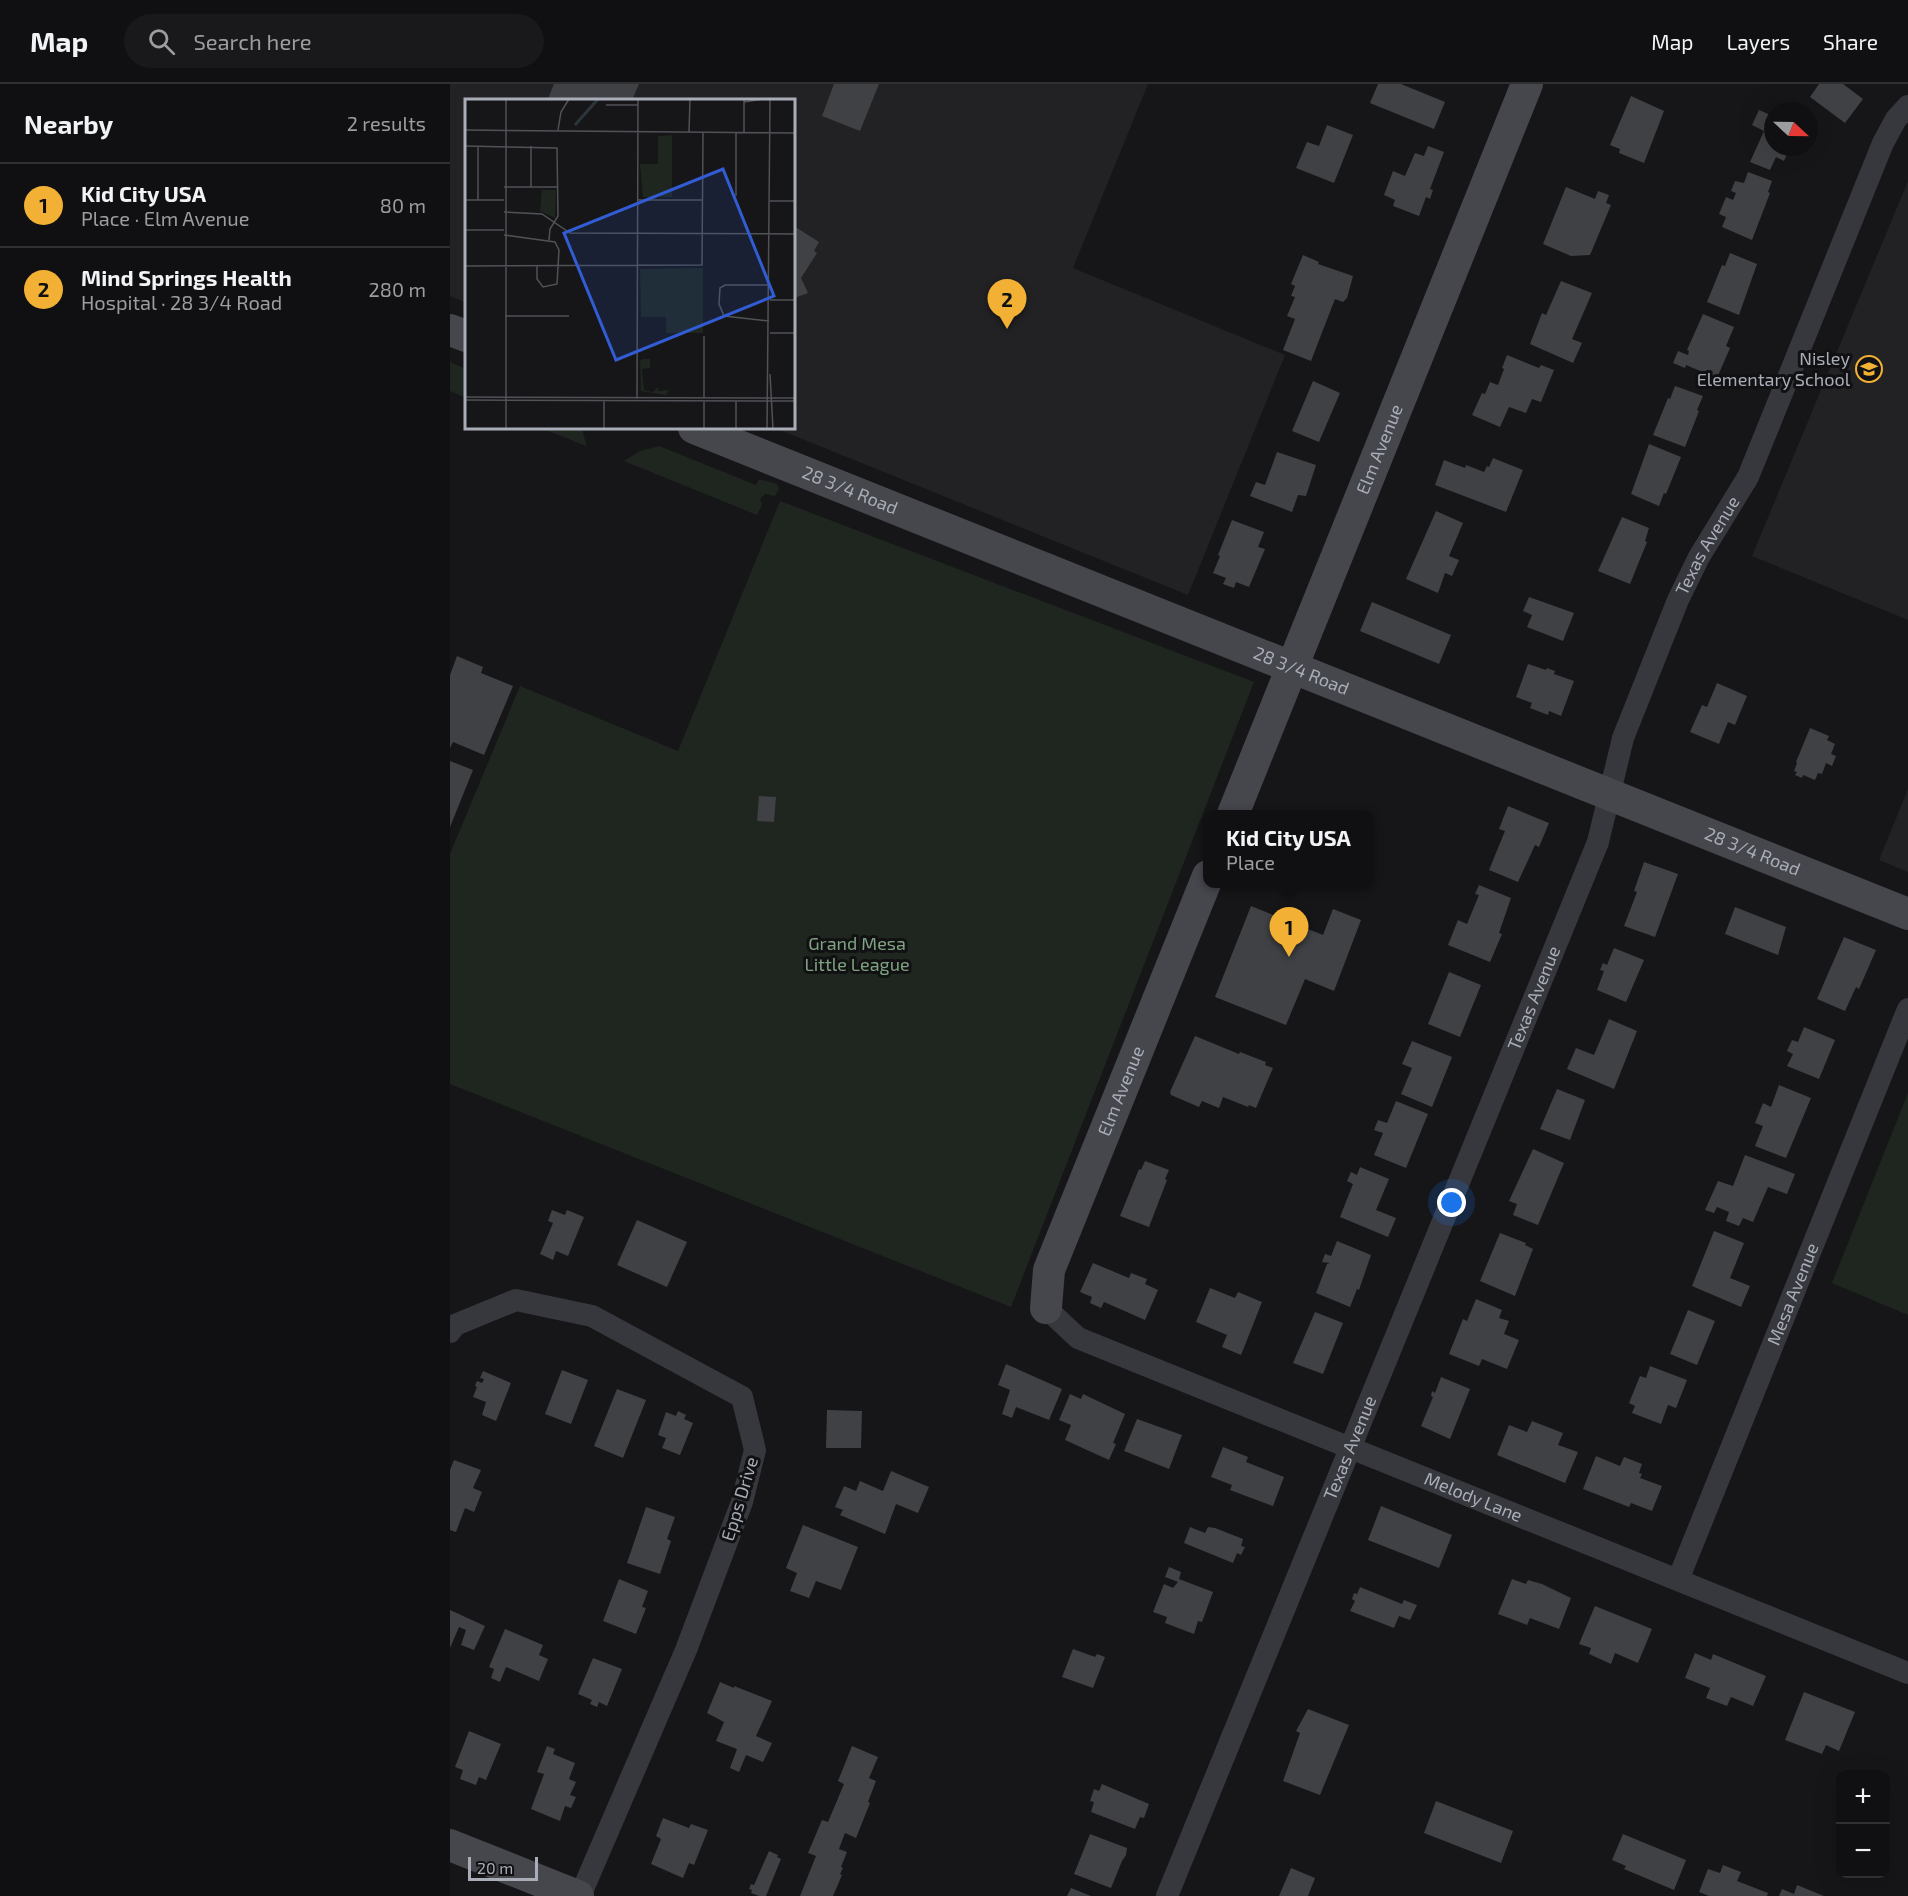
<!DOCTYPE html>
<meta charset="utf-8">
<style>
body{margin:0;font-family:"Exo 2",sans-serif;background:#19191b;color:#f1f3f6}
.controls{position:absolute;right:18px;bottom:18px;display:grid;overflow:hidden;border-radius:12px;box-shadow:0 6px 24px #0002}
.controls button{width:54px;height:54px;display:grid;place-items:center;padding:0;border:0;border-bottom:2px solid #303032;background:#101012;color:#f1f3f6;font:30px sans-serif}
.compass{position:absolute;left:1314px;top:18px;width:54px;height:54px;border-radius:50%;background:#101012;box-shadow:0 6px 24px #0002;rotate:112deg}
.scale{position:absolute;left:18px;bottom:15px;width:70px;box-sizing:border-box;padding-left:6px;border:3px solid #a8adb8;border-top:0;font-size:16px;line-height:21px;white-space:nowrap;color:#a8adb8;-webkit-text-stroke:4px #111113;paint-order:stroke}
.you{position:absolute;left:1002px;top:1119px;width:21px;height:21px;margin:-15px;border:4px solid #fff;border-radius:50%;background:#1a73e8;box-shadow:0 0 0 9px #1a73e833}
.badge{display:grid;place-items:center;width:39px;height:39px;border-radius:50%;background:#f2b134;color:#111;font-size:20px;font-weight:700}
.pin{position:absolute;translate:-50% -50px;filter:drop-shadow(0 2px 3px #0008)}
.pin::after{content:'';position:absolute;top:32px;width:21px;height:18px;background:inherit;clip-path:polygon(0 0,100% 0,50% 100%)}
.popup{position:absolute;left:753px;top:726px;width:171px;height:78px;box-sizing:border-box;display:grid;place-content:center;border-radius:12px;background:#101012;filter:drop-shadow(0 2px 4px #0005);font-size:20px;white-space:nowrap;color:#9c9d9f}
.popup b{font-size:22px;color:#f1f3f6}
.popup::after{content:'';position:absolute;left:50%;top:100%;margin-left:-12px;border:12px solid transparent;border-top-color:#101012}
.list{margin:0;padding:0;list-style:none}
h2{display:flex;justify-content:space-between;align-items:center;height:78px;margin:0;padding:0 24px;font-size:26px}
h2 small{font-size:20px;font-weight:400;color:#9c9d9f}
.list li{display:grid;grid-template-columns:39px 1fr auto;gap:18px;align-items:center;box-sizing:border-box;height:84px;padding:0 24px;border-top:2px solid #303032}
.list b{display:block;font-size:22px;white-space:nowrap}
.list p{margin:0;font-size:20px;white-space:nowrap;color:#9c9d9f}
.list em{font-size:20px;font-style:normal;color:#9c9d9f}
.icon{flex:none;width:33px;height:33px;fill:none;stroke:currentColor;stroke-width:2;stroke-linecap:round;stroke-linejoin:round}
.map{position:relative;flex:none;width:1458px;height:1812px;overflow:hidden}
header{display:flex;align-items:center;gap:36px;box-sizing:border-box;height:84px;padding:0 30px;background:#101012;border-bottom:2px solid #303032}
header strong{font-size:28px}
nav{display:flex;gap:33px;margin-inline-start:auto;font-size:21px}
.search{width:420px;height:54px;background:#19191b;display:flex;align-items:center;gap:15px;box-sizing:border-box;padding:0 21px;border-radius:33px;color:#9c9d9f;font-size:22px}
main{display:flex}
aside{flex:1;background:#101012}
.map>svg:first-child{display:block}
</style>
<header>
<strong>Map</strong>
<div class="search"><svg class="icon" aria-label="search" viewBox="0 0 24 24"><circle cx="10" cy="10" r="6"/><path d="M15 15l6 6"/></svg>Search here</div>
<nav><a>Map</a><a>Layers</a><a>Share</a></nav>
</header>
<main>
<aside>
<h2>Nearby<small>2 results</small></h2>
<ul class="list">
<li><span class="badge">1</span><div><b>Kid City USA</b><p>Place · Elm Avenue</p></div><em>80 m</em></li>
<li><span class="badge">2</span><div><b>Mind Springs Health</b><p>Hospital · 28 3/4 Road</p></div><em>280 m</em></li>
</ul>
</aside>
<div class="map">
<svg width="1458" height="1812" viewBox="0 0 1458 1812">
<rect width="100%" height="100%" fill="#161618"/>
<g fill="#222225">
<polygon points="0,0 698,0 623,184 835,271 738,511 325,344 344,344 344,16 16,16 16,219 0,212"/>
<polygon points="1458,97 1458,536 1302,472"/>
<polygon points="1458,705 1458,788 1429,776"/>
</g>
<g fill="#1e261f">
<polygon points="0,278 16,285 16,314 0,307"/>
<polygon points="91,344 132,344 136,360 136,362"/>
<polygon points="209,362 306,401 309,395 327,400 329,404 325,412 315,410 310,415 312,421 307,431 174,377 190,367"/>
<polygon points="330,417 804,598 561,1223 0,1000 0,770 70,602 228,667"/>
<polygon points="1458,1009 1458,1231 1382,1199"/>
</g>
<g fill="#404145">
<polygon points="104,0 189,0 182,16 102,16 98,15"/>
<polygon points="384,0 429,0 410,47 372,32"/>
<polygon points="928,0 951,0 995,18 984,45 920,19"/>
<polygon points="1369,0 1393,0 1413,15 1395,39 1360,13"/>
<polygon points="1181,12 1214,27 1194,79 1169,69 1170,65 1160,61"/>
<polygon points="1309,26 1323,32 1323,63 1340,63 1334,77 1326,73 1320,86 1300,78 1314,47 1302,41"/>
<polygon points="877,41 903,51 884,99 846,84 857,58 869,62"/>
<polygon points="978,62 994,68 980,105 983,106 980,115 976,113 969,132 943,122 945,116 934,111 943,87 955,92 965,69 974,72"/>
<polygon points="1298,88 1322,97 1318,108 1320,109 1302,156 1272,143 1276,133 1269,130 1276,113 1283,116 1286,109 1281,107 1285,97 1294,99"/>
<polygon points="1116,103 1145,115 1148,107 1159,111 1156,119 1161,121 1140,171 1121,172 1093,160"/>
<polygon points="344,142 369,158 364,167 367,169 351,194 358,209 344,214"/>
<polygon points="1280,169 1307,180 1289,231 1257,218 1272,181 1275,182"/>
<polygon points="853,171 869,178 868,180 903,192 897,214 893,218 885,215 861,277 833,266 845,235 837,232 845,213 841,212 845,202 841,200"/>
<polygon points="1111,197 1142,209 1122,255 1132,259 1123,279 1080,260 1092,229 1096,231"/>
<polygon points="1253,230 1284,243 1276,262 1280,264 1267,294 1236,281 1235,284 1223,279 1228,267 1238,271 1239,267 1237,266"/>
<polygon points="1057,271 1089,284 1091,281 1104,286 1091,318 1082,315 1076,329 1059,323 1050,343 1022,331 1032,309 1035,310 1040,298 1048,301 1054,285 1052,284"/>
<polygon points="863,297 890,309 869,358 842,347"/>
<polygon points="1225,302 1253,312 1247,326 1249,327 1235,363 1203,351 1218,314 1220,315"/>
<polygon points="1199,360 1231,373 1216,410 1214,409 1209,422 1181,410"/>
<polygon points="827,368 866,381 856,412 848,411 842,428 800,412 806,398 815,401"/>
<polygon points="1043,374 1073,386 1056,428 985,401 994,376 1015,384 1016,381 1034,388 1037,382 1039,383"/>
<polygon points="986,427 1013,439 999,472 1009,476 1002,492 995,489 988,509 956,495"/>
<polygon points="1172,433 1199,444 1195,457 1197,458 1180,500 1148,487"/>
<polygon points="782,436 814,448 808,463 815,465 799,503 786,498 784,504 773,500 776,494 763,489 770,472 768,471"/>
<polygon points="1079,513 1124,529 1113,557 1077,543 1082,531 1073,527"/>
<polygon points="922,518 1001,551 989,580 910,547"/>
<polygon points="7,572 33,583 31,589 63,602 34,671 3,658 0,664 0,591"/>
<polygon points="1078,580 1096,586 1097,584 1105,587 1104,590 1124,597 1111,632 1099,627 1098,631 1080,624 1082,619 1066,613"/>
<polygon points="1267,599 1297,612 1285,641 1278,638 1269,660 1240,648 1252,621 1257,623"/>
<polygon points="1360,644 1379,652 1377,656 1385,660 1381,670 1386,672 1382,682 1376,679 1372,690 1368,689 1365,696 1353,691 1352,694 1345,691 1347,688 1344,687 1347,679 1346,678"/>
<polygon points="0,677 23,686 0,743"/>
<polygon points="309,712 326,713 324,738 307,737"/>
<polygon points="1058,722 1099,739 1089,763 1085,761 1068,798 1039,786 1055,747 1049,745"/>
<polygon points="1194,778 1228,790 1205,853 1174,842 1187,808 1184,807"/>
<polygon points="1029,801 1061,814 1049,849 1052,850 1040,878 998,861 1008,836 1017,840 1029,811 1025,810"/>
<polygon points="801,822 873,851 883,825 911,836 884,907 855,895 836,941 765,913"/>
<polygon points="1285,823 1336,843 1328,871 1275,850"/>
<polygon points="1394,853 1426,866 1409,905 1406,903 1395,927 1367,915"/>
<polygon points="1164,864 1194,876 1176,918 1147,906 1154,887 1150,886 1153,879 1157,881"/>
<polygon points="999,888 1031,901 1010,953 978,940"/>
<polygon points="1159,935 1187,947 1164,1005 1117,985 1126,964 1144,971"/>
<polygon points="1354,943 1385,956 1369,995 1337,982 1343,970 1337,967 1342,956 1348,958"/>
<polygon points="745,952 789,970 790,968 816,978 815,981 823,984 806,1024 799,1021 798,1023 773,1013 769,1024 752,1017 749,1023 721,1011 720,1008"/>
<polygon points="962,957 1002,973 982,1023 951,1010 962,984 952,980"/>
<polygon points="1329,1001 1361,1014 1336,1074 1305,1062 1313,1042 1305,1039 1313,1019 1321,1023"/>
<polygon points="1107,1005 1135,1016 1120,1056 1090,1045"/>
<polygon points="946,1017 978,1030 956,1084 924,1071 933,1049 924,1046 928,1036 937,1039"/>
<polygon points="1083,1065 1114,1079 1088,1141 1063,1131 1067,1120 1059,1117"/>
<polygon points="1295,1071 1345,1090 1337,1110 1318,1103 1303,1138 1293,1134 1289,1142 1276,1137 1279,1128 1267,1123 1264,1129 1255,1126 1268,1097 1283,1102"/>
<polygon points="695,1077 719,1086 715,1095 717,1096 699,1143 670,1132 689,1085 691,1086"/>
<polygon points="910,1083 939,1095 926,1126 946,1134 938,1153 890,1133 903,1100 897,1097 901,1088 907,1091"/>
<polygon points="102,1126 115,1131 117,1126 134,1133 118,1172 106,1167 103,1176 90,1170 103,1139 98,1137"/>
<polygon points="187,1136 237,1158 217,1203 167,1181"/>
<polygon points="1264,1147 1294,1159 1280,1194 1300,1202 1291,1223 1242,1202"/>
<polygon points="1050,1149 1076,1159 1075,1161 1083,1165 1065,1212 1030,1197"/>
<polygon points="887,1157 921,1171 909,1206 907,1205 900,1223 866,1209 877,1180 880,1179 872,1178 875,1170 881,1172"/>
<polygon points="643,1179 679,1194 681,1189 697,1195 695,1200 708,1206 695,1236 654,1218 651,1224 640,1219 642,1213 630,1208"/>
<polygon points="760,1204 785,1214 788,1208 812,1218 791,1271 772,1263 777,1251 746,1238"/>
<polygon points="1026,1215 1052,1226 1049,1234 1059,1237 1054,1250 1069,1256 1057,1285 1032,1275 1029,1282 999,1270 1013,1235 1017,1237"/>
<polygon points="1238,1226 1265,1237 1247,1281 1220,1270"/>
<polygon points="865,1228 893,1239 873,1290 843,1279"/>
<polygon points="556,1280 612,1305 599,1336 566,1323 562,1334 552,1330 560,1306 548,1301"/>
<polygon points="1200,1282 1237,1296 1226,1324 1218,1321 1211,1340 1182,1329 1185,1322 1179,1319 1190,1292 1196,1294"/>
<polygon points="112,1286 138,1296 121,1340 95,1330"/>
<polygon points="33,1287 61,1299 46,1337 32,1331 36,1318 23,1313 27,1303 25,1302 27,1297 32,1299 34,1295 30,1294"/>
<polygon points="991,1293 1020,1305 1000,1355 971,1342 983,1313 981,1312 982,1307 985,1309"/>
<polygon points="167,1305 196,1316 173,1374 144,1362"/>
<polygon points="620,1310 631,1315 633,1310 675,1330 663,1359 666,1360 659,1376 615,1356 621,1341 609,1336"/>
<polygon points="377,1326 412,1327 411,1364 376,1364"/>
<polygon points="228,1327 236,1331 234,1335 243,1339 230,1371 212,1364 216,1354 208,1351 216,1328 226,1332"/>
<polygon points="687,1335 732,1351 719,1385 674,1367"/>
<polygon points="1082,1337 1113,1349 1108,1361 1128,1368 1115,1399 1047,1371 1059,1341 1077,1348"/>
<polygon points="773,1363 798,1373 796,1378 834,1393 823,1422 780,1406 782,1401 761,1393"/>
<polygon points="1146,1372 1170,1382 1174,1373 1192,1380 1189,1389 1192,1390 1190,1394 1212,1402 1202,1427 1181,1419 1179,1423 1133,1405"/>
<polygon points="4,1376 31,1386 23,1404 32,1408 24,1428 15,1424 6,1448 0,1446 0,1386"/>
<polygon points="441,1387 479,1403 468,1429 446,1420 435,1450 390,1431 393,1426 385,1423 394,1402 406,1407 410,1397 433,1407"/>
<polygon points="931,1422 1002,1451 989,1484 918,1456"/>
<polygon points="196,1423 225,1433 217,1455 221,1457 210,1490 177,1479"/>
<polygon points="353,1441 408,1463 391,1506 366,1497 359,1514 340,1507 347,1489 336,1484"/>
<polygon points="740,1443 755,1449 758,1443 765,1444 793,1455 791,1462 795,1463 791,1471 787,1469 783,1479 734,1459"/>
<polygon points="719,1483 731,1488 729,1495 763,1508 752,1538 748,1537 744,1550 715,1539 717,1533 703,1528 714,1500 723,1504 728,1498 715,1493"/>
<polygon points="169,1495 198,1507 192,1523 196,1524 186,1550 153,1537"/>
<polygon points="1062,1495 1076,1500 1078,1496 1092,1500 1121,1514 1109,1545 1080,1534 1077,1541 1048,1530"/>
<polygon points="910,1503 952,1520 954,1516 967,1521 960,1536 949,1532 944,1544 900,1527 905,1517 902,1515 904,1509 907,1510"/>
<polygon points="1145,1522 1202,1545 1188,1579 1165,1569 1161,1580 1139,1570 1141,1564 1129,1560"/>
<polygon points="0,1526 35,1542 24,1566 11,1561 16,1546 9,1543 0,1564"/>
<polygon points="55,1545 93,1561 89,1571 98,1575 89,1597 56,1583 50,1598 41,1594 44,1585 39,1583"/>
<polygon points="623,1565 645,1573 647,1570 655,1573 643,1604 612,1593"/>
<polygon points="1245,1569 1261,1576 1263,1570 1316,1592 1303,1622 1281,1613 1277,1622 1256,1614 1260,1604 1235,1594"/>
<polygon points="143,1574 172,1585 157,1622 149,1618 147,1623 140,1620 142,1616 128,1610"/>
<polygon points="270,1598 284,1604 284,1602 322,1617 306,1652 322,1659 313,1678 296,1671 289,1688 280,1684 287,1665 266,1657 274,1638 257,1629"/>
<polygon points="1354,1608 1405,1628 1389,1667 1376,1661 1372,1670 1335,1656"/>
<polygon points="858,1625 899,1641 870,1711 833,1697 850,1649 846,1647"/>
<polygon points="19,1647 51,1660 36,1696 29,1693 26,1701 10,1695 13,1686 5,1683"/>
<polygon points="97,1662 105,1665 103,1670 125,1679 119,1695 126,1698 120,1711 126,1713 121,1724 115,1722 110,1737 81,1725 94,1690 87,1688"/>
<polygon points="402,1662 428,1673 419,1694 426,1697 418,1718 420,1719 406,1754 395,1749 389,1765 397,1768 391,1783 393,1784 390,1790 392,1791 383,1812 350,1812 366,1772 358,1769 372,1736 378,1738 394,1700 388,1697"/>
<polygon points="652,1700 699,1720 694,1734 690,1733 685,1745 641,1728 644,1718 640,1717 644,1705 649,1707"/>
<polygon points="986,1717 1063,1747 1051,1779 974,1749"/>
<polygon points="213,1734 239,1744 241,1740 258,1746 244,1781 239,1779 233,1794 201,1780 211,1755 206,1752"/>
<polygon points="640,1750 677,1764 676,1771 672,1777 661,1804 624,1790"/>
<polygon points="1173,1750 1236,1776 1224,1806 1174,1785 1176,1782 1162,1776"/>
<polygon points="319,1767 328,1771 327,1773 331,1775 316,1812 309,1812 301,1809 302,1806 299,1805 301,1800 304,1801"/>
<polygon points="1273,1781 1291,1788 1287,1797 1318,1809 1317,1812 1259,1812 1249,1808 1258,1785 1270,1789"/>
<polygon points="841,1784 865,1794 858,1812 829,1812"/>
<polygon points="1347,1801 1374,1812 1329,1812 1332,1805 1344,1810"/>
<polygon points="621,1804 641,1812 617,1812"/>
</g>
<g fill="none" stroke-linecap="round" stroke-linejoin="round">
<g stroke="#37383d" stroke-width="22">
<path id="s1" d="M596 1224 628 1254 1458 1589"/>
<polyline points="0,1248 5,1241 66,1216 142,1232 292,1313 305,1366 292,1418 236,1566 130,1812"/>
<path id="s2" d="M1228 1496 1458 925"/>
<path id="s3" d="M717 1812 1148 758 1173 654 1228 516 1249 473 1298 393 1433 59 1446 35 1458 22"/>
</g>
<g stroke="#45474d" stroke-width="32">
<polyline points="0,246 16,252"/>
<path id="s4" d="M244 344 1458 830"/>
<path id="s5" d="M783 730 1077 0"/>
<path id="s6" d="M596 1224 599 1186 758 792"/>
<polyline points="0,1761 128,1812"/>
</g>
</g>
<defs>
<symbol id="school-ring" viewBox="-11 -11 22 22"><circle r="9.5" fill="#111113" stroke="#f2b134" stroke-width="1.5"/><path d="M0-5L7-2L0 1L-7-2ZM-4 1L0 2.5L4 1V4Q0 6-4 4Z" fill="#f2b134"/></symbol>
</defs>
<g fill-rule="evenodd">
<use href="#school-ring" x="1404" y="270" width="30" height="30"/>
</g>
<g text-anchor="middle" stroke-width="6" stroke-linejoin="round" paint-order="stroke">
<g font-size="18" fill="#a8adb8" stroke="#111113" text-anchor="end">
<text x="1400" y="281">Nisley<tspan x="1400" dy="21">Elementary School</tspan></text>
</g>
<g font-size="18" fill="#a8adb8" stroke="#111113">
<text dy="6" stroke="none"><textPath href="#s5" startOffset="393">Elm Avenue</textPath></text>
<text dy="6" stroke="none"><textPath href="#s4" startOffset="168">28 3/4 Road</textPath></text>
<text dy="6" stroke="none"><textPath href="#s3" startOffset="1456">Texas Avenue</textPath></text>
<text dy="6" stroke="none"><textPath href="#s4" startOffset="654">28 3/4 Road</textPath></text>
<text dy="6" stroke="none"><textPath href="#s4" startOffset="1140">28 3/4 Road</textPath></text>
<text dy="6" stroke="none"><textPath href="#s3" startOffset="970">Texas Avenue</textPath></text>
<text dy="6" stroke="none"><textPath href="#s6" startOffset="231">Elm Avenue</textPath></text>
<text dy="6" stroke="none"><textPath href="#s2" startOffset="308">Mesa Avenue</textPath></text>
<text dy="6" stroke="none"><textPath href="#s3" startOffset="484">Texas Avenue</textPath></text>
<text dy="6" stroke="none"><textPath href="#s1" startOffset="470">Melody Lane</textPath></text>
<text transform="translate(290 1415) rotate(-73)" y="6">Epps Drive</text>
</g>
<g font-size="18" fill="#7fa381" stroke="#111113">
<text x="407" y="866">Grand Mesa<tspan x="407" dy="21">Little League</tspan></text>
</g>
</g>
<g transform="translate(15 15)">
<rect width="330" height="330" fill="#161618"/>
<path d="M207 36V98H178L175 65H193V37ZM77 91H91L90 119 75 112ZM238 169V234H201V218H176L175 170ZM178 260H185V269L177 270 179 291 188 293 193 288V292L204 291 201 296 176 292 175 262Z" fill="#1e261f"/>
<path fill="none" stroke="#2c353c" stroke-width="3" d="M110 26 133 0"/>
<path fill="none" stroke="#505258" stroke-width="1.5" d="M279 0V34M279 3 298 0M141 6H173M0 31 330 34M93 31 96 13 104 0M224 33 225 0M271 34V97M0 47 92 49 93 117 85 130 84 141M13 47V101M66 47V88M39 88H93M0 101H39M172 101H238M305 102H330M39 113 77 115 105 134 330 135M0 131H39M39 136 90 143 94 151 92 185 78 188 72 180V167M0 167 237 166 238 34M304 186H260L255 189 254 205 259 217 304 222M305 201H330M40 217H104M305 234H330M239 237V298M305 275 308 330M0 298 330 299M172 300 173 0M0 301 330 302M139 302V330M239 302V330M271 302V330M41 330V0M302 330 305 0"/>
<path fill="#325cd3" fill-opacity="0.15" stroke="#325cd3" stroke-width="3" d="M258 70 309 197 151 261 99 134Z"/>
<rect width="330" height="330" fill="none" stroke="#a8adb8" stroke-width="3"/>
</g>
</svg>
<div class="controls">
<button>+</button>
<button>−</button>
</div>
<svg class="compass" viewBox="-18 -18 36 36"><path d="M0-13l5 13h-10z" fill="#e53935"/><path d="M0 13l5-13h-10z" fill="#9c9d9f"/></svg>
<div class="scale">20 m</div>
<div class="you"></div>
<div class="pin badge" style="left:839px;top:873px">1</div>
<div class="popup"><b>Kid City USA</b>Place</div>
<div class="pin badge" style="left:557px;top:245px">2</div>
</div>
</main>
